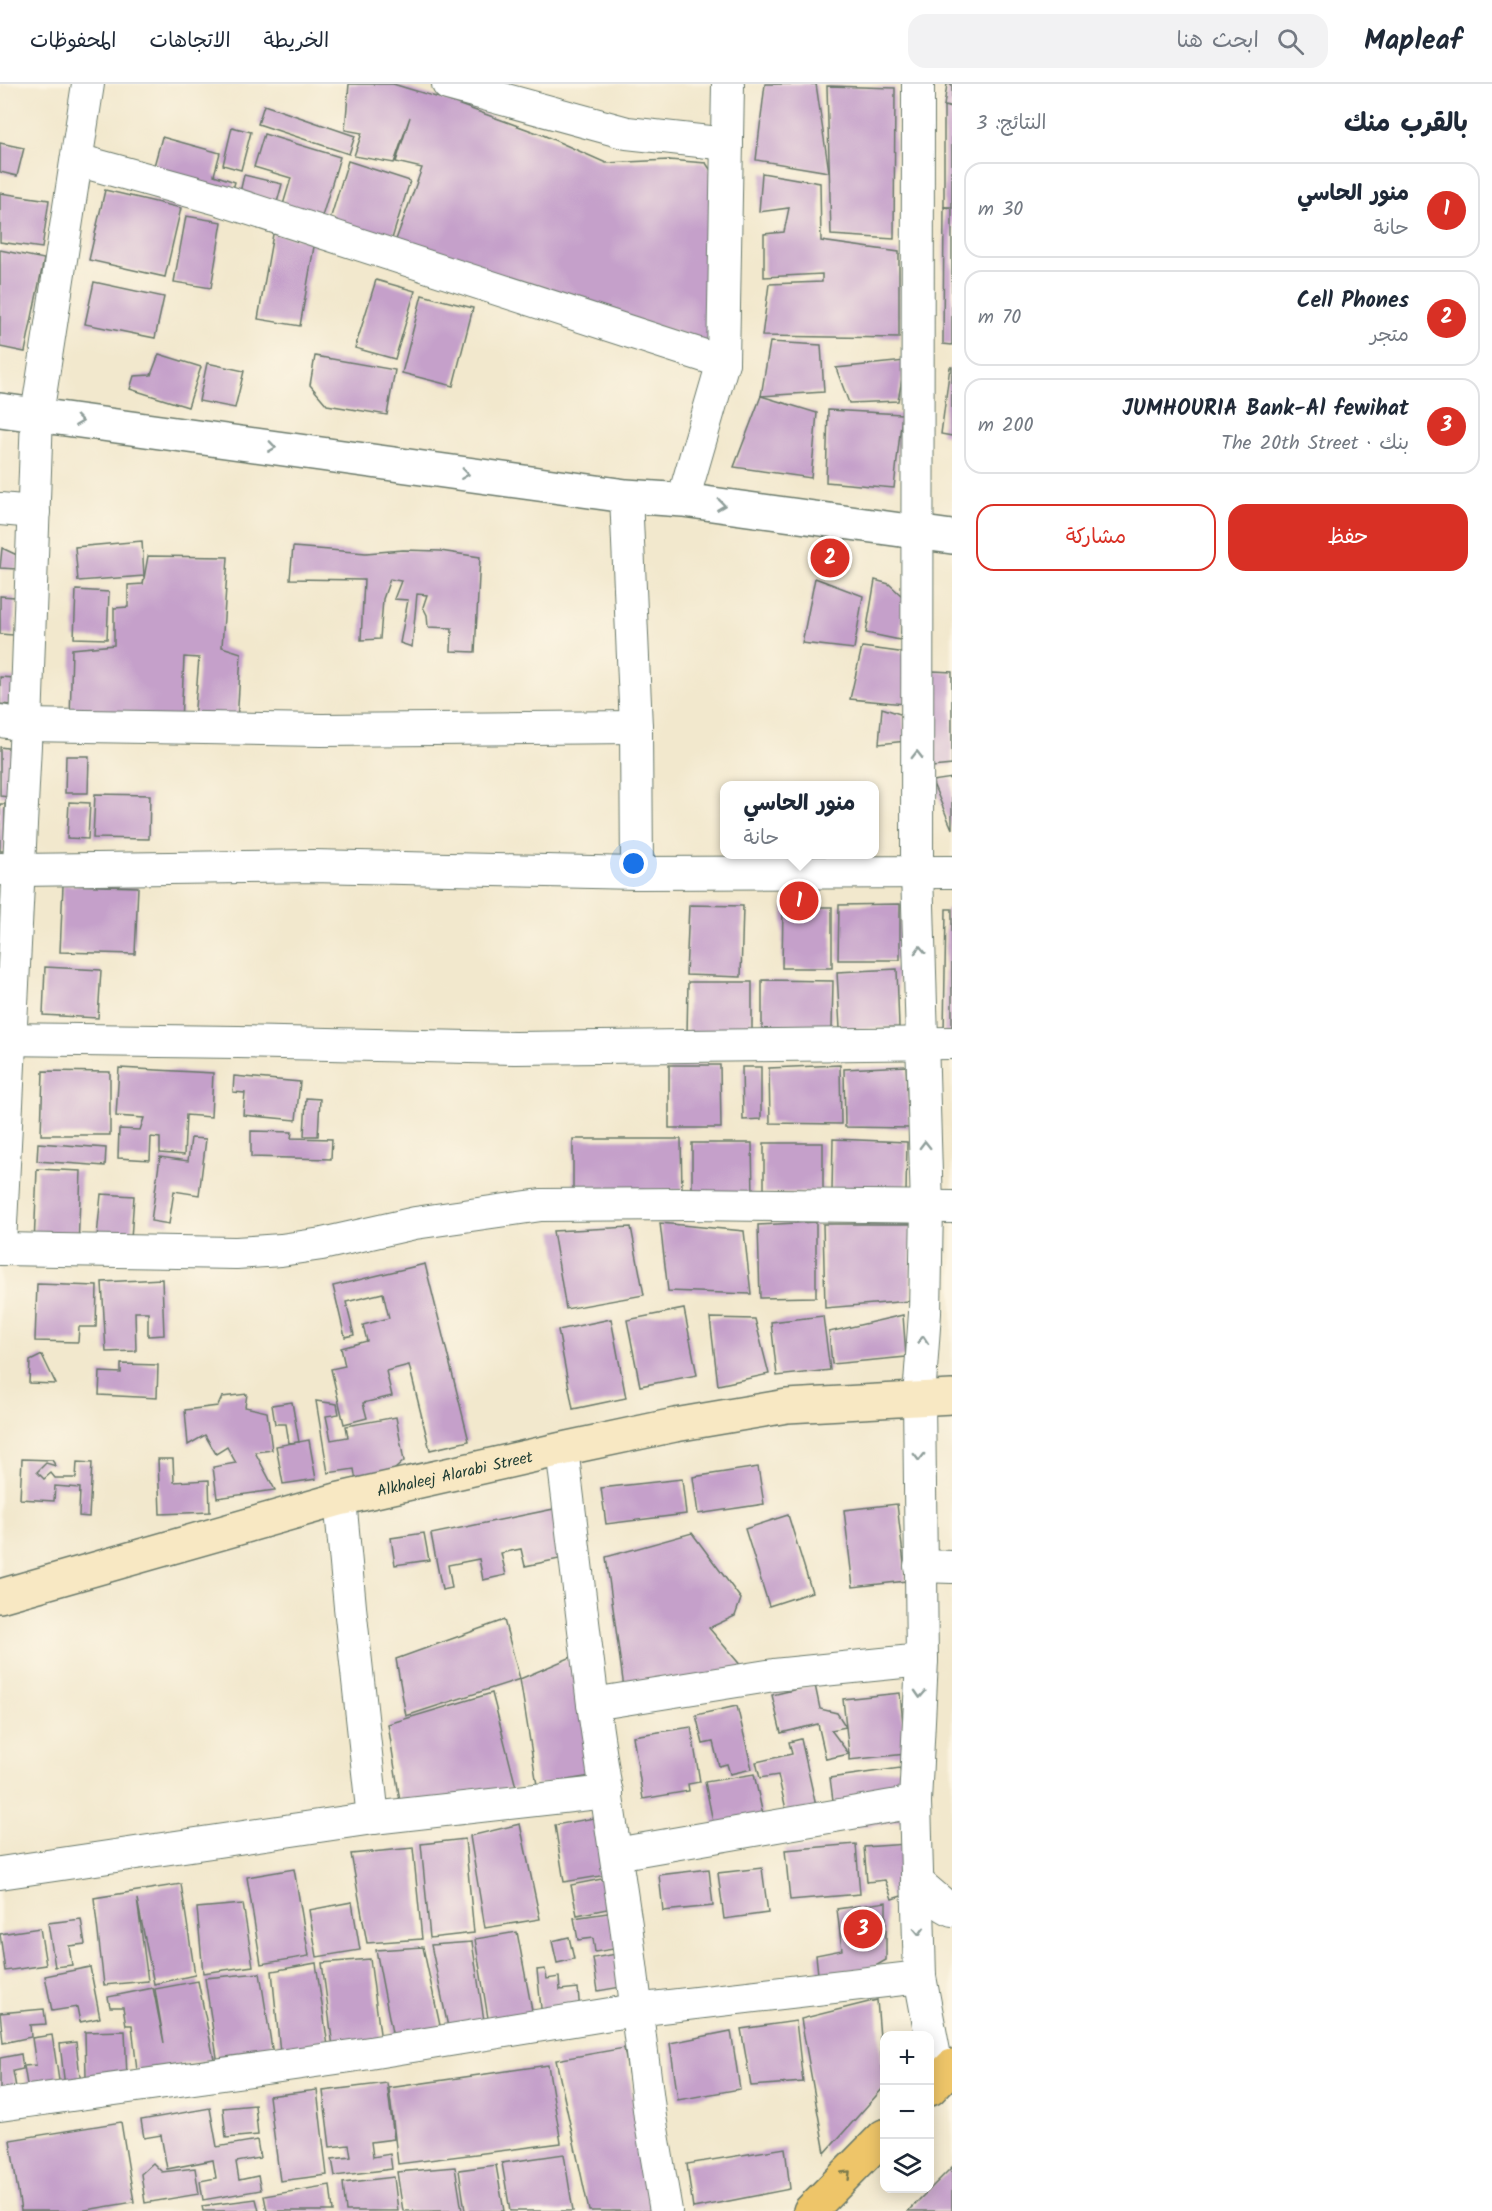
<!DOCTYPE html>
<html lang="ar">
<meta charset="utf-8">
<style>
body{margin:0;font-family:Kalam,"Playpen Sans Arabic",sans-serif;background:#f2f2f3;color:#1f2937;direction:rtl}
.controls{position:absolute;right:18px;bottom:18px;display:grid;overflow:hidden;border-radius:12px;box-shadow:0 3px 15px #0003}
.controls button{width:54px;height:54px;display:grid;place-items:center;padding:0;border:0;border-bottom:2px solid #e0e1e3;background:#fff;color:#1f2937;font:30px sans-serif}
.you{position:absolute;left:634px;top:780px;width:21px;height:21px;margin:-15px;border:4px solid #fff;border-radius:50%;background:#1a73e8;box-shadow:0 0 0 9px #1a73e833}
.badge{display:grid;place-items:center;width:39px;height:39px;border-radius:50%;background:#d93025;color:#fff;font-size:20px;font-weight:700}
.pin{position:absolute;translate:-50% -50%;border:3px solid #fff;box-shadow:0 2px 6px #0006}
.popup{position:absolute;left:720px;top:697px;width:159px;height:78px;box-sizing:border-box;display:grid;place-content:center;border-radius:12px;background:#fff;filter:drop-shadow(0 2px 4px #0005);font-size:20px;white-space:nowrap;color:#747a83}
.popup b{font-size:22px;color:#1f2937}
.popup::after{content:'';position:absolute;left:50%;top:100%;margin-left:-12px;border:12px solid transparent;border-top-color:#fff}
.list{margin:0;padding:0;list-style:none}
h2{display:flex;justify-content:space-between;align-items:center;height:78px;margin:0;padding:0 24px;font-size:26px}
h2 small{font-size:20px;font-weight:400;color:#747a83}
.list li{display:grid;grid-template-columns:39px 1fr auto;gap:18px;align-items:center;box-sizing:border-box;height:96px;margin:0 12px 12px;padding:0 12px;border:2px solid #e0e1e3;border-radius:18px}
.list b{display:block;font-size:22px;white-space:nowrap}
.list p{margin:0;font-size:20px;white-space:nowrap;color:#747a83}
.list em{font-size:20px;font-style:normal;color:#747a83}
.actions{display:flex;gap:12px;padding:18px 24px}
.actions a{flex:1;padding:14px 0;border:2px solid #d93025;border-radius:18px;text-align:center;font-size:21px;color:#d93025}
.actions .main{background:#d93025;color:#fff}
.icon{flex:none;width:33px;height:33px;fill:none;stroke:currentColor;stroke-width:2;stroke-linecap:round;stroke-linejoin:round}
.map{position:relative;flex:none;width:952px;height:2127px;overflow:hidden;direction:ltr}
header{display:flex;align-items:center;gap:36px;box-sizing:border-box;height:84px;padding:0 30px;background:#fff;border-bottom:2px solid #e0e1e3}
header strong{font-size:28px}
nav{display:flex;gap:33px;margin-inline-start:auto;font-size:21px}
.search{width:420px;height:54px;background:#f2f2f3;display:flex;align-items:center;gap:15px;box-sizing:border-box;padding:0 21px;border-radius:18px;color:#747a83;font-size:22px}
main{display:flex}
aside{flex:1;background:#fff}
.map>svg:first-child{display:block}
</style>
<header>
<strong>Mapleaf</strong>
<div class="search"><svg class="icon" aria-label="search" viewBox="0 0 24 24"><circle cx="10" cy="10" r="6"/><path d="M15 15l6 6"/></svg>ابحث هنا</div>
<nav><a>الخريطة</a><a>الاتجاهات</a><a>المحفوظات</a></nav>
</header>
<main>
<aside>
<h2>بالقرب منك<small>النتائج: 3</small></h2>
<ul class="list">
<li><span class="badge">1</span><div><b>منور الحاسي</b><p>حانة</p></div><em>30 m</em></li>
<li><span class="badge">2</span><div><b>Cell Phones</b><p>متجر</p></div><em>70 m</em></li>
<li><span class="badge">3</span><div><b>JUMHOURIA Bank-Al fewihat</b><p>بنك · The 20th Street</p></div><em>200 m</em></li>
</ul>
<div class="actions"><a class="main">حفظ</a><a>مشاركة</a></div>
</aside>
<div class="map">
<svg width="952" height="2127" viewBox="0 0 952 2127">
<rect width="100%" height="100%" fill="#fcf5e5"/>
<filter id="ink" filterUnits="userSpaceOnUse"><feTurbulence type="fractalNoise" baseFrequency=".0167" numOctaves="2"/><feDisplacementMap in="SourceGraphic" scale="12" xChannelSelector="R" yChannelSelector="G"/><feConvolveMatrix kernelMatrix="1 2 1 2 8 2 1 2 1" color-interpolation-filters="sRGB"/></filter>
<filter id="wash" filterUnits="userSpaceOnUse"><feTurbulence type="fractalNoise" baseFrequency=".008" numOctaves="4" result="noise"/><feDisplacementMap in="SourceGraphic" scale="24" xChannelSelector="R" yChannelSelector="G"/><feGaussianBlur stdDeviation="1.35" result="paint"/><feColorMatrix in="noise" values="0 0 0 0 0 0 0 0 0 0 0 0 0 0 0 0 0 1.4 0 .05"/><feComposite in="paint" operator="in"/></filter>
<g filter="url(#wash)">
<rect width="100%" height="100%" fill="#f2e8cd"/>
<g id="blocks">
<g fill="#c5a0ca">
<polygon points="349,0 393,0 446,16 543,51 606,79 669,76 706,79 719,99 717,261 393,164 422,84 396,78 410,33 394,79 354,72 362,49 345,46"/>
<polygon points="765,0 816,0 829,88 756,76"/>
<polygon points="947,0 952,0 952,23 944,22"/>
<polygon points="827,2 895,4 894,155 831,151"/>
<polygon points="264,21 355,52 349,70 258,40"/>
<polygon points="944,22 952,24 952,123 944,123"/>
<polygon points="232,43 251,48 241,86 223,81"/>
<polygon points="264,50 340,73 321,136 282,124 291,94 254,83"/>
<polygon points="162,53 220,69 214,91 235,98 228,122 149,100"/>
<polygon points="0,59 24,64 17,92 0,88"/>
<polygon points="348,77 410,97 391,158 329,139"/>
<polygon points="762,89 820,99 821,157 899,168 899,254 762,252 769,200 822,198 822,190 764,193 764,150 784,148 789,124 759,128"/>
<polygon points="244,91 282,100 275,126 238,117"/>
<polygon points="105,106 181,124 165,193 89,176"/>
<polygon points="0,109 49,116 42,164 0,158"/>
<polygon points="944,123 952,124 952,261 943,260"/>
<polygon points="186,132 222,138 211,204 174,198"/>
<polygon points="273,150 315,157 300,242 258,235"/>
<polygon points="0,166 44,175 25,268 0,263"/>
<polygon points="376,196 415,207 395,275 355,264"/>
<polygon points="94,198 164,213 155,254 85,240"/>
<polygon points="422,211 473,224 453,302 402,289"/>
<polygon points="770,258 821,261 824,308 761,312"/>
<polygon points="159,270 201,283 188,323 130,305 134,292 151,291"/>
<polygon points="315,272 395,286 387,331 327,321 310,301"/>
<polygon points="905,277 898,317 849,319 836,284"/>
<polygon points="207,279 244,287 235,324 199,317"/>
<polygon points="950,283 952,283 952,352 941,350"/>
<polygon points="761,312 817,329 811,394 734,383"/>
<polygon points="828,326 902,330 894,404 826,398"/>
<polygon points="142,457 144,492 78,497 75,463"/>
<polygon points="293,463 366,469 403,466 440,467 480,473 475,568 451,567 452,544 428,543 427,531 423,523 427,511 417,510 412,563 400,559 408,516 394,515 401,497 390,495 383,515 380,555 361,556 364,496 290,495"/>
<polygon points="2,464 19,472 17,485 0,484"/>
<polygon points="148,472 228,473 222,563 241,569 237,639 194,636 199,574 184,573 181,638 70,636 72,565 114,561 114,524 128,523 128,501 143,500"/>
<polygon points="815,494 863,512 854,565 802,559"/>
<polygon points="875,496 889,500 904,514 900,556 866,549"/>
<polygon points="76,506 109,508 107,555 74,554"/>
<polygon points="0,512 15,513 13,551 0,550"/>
<polygon points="862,563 906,569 905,620 850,615"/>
<polygon points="933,587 952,588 952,681 932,683"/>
<polygon points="0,593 15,594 13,621 0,620"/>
<polygon points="882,624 903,631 906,657 879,660"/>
<polygon points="0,663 14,665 9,713 0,712"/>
<polygon points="66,672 89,672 88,709 65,709"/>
<polygon points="952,694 952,745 932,697"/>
<polygon points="95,710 150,711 149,755 93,754"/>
<polygon points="69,718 90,719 88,755 67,754"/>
<polygon points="0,720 5,720 4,767 0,767"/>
<polygon points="63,801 138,803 135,870 60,868"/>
<polygon points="900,820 900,876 838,876 839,821"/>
<polygon points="689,821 743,822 741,893 686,891"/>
<polygon points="783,823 832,823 832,884 782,884"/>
<polygon points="946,825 952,825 952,949 944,949"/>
<polygon points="45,883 101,886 98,934 43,931"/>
<polygon points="897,885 899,943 840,945 837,888"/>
<polygon points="762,896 833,897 832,945 762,945"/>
<polygon points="688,898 752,898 752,951 687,951"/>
<polygon points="669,981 720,981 721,1044 669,1044"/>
<polygon points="840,981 841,1040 770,1039 769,984"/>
<polygon points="906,982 909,1044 845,1043 844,985"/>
<polygon points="742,983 761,983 761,1035 743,1036"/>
<polygon points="119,984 213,989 211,1033 186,1031 184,1071 160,1069 160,1054 151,1053 150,1076 118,1074 119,1045 140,1046 144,1034 116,1032"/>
<polygon points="43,987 110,988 110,1051 41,1051"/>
<polygon points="234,992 300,998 296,1036 243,1031 245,1009 233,1008"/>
<polygon points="306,1014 320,1015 318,1052 304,1052"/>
<polygon points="251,1047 292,1048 291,1054 332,1055 331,1075 251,1073"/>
<polygon points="191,1054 206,1055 199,1111 174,1107 169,1140 151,1137 160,1073 188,1077"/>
<polygon points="573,1055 681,1055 682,1106 573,1106"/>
<polygon points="833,1055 907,1058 906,1109 832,1107"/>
<polygon points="38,1059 106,1064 105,1082 37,1077"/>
<polygon points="692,1059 752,1059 753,1111 692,1112"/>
<polygon points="764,1059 823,1059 823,1108 764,1109"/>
<polygon points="37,1085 81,1087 78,1164 34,1162"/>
<polygon points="101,1110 134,1112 131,1155 97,1153"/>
<polygon points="816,1138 816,1213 760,1214 758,1141"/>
<polygon points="660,1139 744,1147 751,1210 668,1207"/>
<polygon points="823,1140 912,1140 910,1217 825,1224"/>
<polygon points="631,1143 644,1211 566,1225 553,1147"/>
<polygon points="425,1180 469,1357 430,1366 409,1281 386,1287 392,1312 363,1319 367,1334 344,1340 331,1285 345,1282 341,1264 367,1257 363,1241 389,1234 383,1209 346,1218 354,1251 345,1253 333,1202"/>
<polygon points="162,1195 164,1251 148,1252 148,1228 135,1228 136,1267 106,1268 102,1198"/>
<polygon points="37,1200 97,1202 96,1243 79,1243 78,1258 35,1257"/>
<polygon points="684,1225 697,1291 640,1302 627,1236"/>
<polygon points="903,1231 906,1273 832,1280 829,1248"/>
<polygon points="823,1232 830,1286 777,1292 771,1238"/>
<polygon points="710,1234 755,1235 769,1290 718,1301"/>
<polygon points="611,1235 626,1314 573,1325 558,1246"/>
<polygon points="42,1271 56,1300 29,1299 30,1277"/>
<polygon points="121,1280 158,1281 157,1314 99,1311 100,1288 121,1289"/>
<polygon points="247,1310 245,1323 267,1328 272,1366 255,1368 275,1406 217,1414 213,1383 236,1379 227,1363 216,1370 205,1351 188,1361 185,1326 218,1322 222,1313"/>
<polygon points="316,1317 337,1320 339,1330 326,1332 331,1356 348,1353 346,1342 396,1333 404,1377 388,1391 356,1397 354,1385 328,1389"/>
<polygon points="292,1318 299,1358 289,1359 286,1340 275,1340 272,1321"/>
<polygon points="309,1356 316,1395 283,1400 276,1362"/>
<polygon points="22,1375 52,1376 56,1382 46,1379 37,1388 44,1395 51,1389 55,1394 76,1394 77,1378 92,1379 89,1433 79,1432 80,1404 55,1402 54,1417 20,1415"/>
<polygon points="158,1375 173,1375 174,1398 209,1396 210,1428 160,1430"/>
<polygon points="758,1383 764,1420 698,1430 693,1393"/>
<polygon points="682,1395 686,1430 606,1440 601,1404"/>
<polygon points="897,1420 906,1497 853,1503 844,1426"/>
<polygon points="554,1425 564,1474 525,1482 521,1465 501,1469 506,1491 483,1496 479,1475 448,1481 452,1504 442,1506 431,1450"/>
<polygon points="788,1431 812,1508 769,1522 745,1445"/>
<polygon points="424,1449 429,1476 395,1481 391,1454"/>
<polygon points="692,1449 741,1515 735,1532 709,1544 748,1590 624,1604 606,1473"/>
<polygon points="504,1536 520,1595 406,1632 396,1575"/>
<polygon points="576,1571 597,1691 537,1701 520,1595"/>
<polygon points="815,1601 820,1625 837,1629 846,1643 831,1646 849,1670 846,1643 843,1615 900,1609 906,1670 849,1676 849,1670 826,1675 818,1640 781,1649 772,1611"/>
<polygon points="492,1609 516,1703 401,1724 388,1640"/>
<polygon points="737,1622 752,1685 730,1690 727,1680 719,1682 713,1658 703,1660 696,1631"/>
<polygon points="691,1643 700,1698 688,1700 689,1707 643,1715 633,1652"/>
<polygon points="801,1655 818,1731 789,1738 778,1691 760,1694 756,1678 792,1670 789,1658"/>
<polygon points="900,1684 907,1736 837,1746 830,1694"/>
<polygon points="754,1690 765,1740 715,1748 705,1698"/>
<polygon points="594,1734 607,1750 613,1790 564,1798 555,1741"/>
<polygon points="520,1740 540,1835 485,1844 470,1752"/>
<polygon points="465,1755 474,1849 430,1854 421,1760"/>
<polygon points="856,1760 860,1810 790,1816 785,1766"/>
<polygon points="907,1760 911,1809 892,1815 885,1796 867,1798 864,1763"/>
<polygon points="413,1764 422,1855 367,1859 351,1770"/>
<polygon points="762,1784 768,1829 724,1835 718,1789"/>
<polygon points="294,1785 309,1872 261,1880 247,1793"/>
<polygon points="709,1785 713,1822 663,1827 659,1791"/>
<polygon points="612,1793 617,1823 577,1831 571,1801"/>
<polygon points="181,1800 195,1891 154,1900 137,1815 148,1897 104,1901 94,1814"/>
<polygon points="352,1818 360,1866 317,1873 309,1826"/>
<polygon points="886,1818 886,1876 872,1884 818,1890 816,1871 842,1866 837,1825"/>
<polygon points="243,1820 253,1882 203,1889 197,1824"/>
<polygon points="614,1828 620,1864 595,1868 593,1854 578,1856 574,1834"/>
<polygon points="81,1835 85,1860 69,1862 72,1881 55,1883 48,1839"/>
<polygon points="40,1844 46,1881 5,1887 0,1850"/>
<polygon points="517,1848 534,1937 489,1940 475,1855"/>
<polygon points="569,1853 574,1875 557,1879 552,1857"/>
<polygon points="472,1858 485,1943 449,1948 431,1861"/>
<polygon points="423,1863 441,1946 393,1954 376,1866"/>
<polygon points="622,1869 627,1902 598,1907 593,1874"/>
<polygon points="370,1875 381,1957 333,1963 322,1879"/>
<polygon points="316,1879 328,1962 280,1969 272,1887"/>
<polygon points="90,1883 100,1934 80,1938 77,1923 52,1927 45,1892"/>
<polygon points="545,1885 547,1895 559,1893 560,1906 578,1904 580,1929 542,1934 537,1886"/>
<polygon points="260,1889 273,1971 218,1980 205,1894"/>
<polygon points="198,1897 214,1975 137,1987 132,1941 126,1941 123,1923 110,1923 108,1913 153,1904 164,1959 155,1905"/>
<polygon points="877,1916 884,2003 825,2069 801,1935"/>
<polygon points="44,1925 46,1940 30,1941 31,1953 3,1959 0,1929"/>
<polygon points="796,1937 803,1998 751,2002 741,1945"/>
<polygon points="125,1947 127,1993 86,1994 85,1948"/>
<polygon points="731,1947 740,2005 678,2016 670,1959"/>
<polygon points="52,1951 60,2003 28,2007 24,1982 36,1981 32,1954"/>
<polygon points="76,1958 81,2001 65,2003 60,1960"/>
<polygon points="624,1964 640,2055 657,2127 589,2127 556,1976"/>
<polygon points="21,1970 23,1985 13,1987 17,2009 0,2012 0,1974"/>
<polygon points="548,1981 561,2059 398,2080 389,2004"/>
<polygon points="387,1999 394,2055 371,2058 373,2073 390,2070 392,2085 335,2092 332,2075 351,2073 349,2061 330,2063 323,2007"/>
<polygon points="317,2006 327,2091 280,2097 269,2012"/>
<polygon points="255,2021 258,2051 226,2054 223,2024"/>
<polygon points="210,2024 217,2063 257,2056 260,2074 236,2078 239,2096 258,2092 261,2106 203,2116 200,2097 216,2094 213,2076 167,2085 161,2051 144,2054 141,2036"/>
<polygon points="121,2038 134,2118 80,2127 21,2127 10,2056"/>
<polygon points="785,2064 790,2105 693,2124 687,2080"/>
<polygon points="564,2070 573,2127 510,2127 502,2079"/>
<polygon points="153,2079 162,2088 195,2084 199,2110 145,2119 141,2090"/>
<polygon points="496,2081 504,2127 465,2127 459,2086"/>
<polygon points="455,2083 462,2127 403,2127 397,2088"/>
<polygon points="952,2083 952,2127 908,2127"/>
<polygon points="394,2093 398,2127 346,2127 343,2099"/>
<polygon points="330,2101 333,2127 267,2127 264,2112"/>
<polygon points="256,2115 259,2127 203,2127 202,2122"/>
</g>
</g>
</g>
<g filter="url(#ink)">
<use href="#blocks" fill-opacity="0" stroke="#69796a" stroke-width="1.5"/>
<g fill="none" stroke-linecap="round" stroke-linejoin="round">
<defs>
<g id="minor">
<polyline points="448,0 627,49 727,60"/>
<polyline points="918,0 917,788 927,1123 925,1229 919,1314 922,1576 915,1718 920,1893 939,1994"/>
<polyline points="77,76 219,115 723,278"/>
<polyline points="626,412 636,643 637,789"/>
<polyline points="683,416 723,278 728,0"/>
<polyline points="0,425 34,428"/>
<polyline points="0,637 26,641 322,646 636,643"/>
<polyline points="0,785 19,786 312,782 637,789 952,788"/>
<polyline points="0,955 238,958 515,964 952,959"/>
<polyline points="0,1160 26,641 37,331 88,0"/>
<polyline points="0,1165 236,1169 281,1166 322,1160 415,1139 541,1121 685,1120 952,1123"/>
<polyline points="562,1365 593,1620 626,1841 650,2033 666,2127"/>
<polyline points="340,1415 350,1523 373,1734"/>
<polyline points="920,1482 952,1483"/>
<polyline points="593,1620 774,1591 922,1576"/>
<polyline points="616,1770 915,1718"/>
<polyline points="0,1789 373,1734 607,1708"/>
<polyline points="917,1798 945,1822 952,1826"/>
<polyline points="0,2021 351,1972 635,1926 920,1893"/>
</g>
<polyline id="tertiary" points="0,326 626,412 683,416 952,453"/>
<g id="secondary">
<path id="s1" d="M0 1512 340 1415 562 1365 675 1341 787 1322 952 1313"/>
</g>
<g id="primary">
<polyline points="930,2005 952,1982"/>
<polyline points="810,2127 884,2052"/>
</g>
</defs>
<use href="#minor" stroke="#69796a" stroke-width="34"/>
<use href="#tertiary" stroke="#69796a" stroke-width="36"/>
<use href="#secondary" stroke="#69796a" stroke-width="36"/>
<use href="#primary" stroke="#69796a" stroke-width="36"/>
<use href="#minor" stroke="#fff" stroke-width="32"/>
<use href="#tertiary" stroke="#fff" stroke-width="33"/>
<use href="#secondary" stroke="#f8e8c3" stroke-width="33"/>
<use href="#primary" stroke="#eec569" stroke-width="33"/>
</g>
<defs><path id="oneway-chevron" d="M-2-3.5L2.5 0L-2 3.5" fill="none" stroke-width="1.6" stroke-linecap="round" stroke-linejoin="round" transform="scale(1.5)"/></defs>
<g stroke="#8f9e9a">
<use href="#oneway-chevron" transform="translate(79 337) rotate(8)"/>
<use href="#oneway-chevron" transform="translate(272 363) rotate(8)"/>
<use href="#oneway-chevron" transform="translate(465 390) rotate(8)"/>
<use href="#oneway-chevron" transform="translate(721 421) rotate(8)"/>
<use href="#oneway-chevron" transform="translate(917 671) rotate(-90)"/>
<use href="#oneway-chevron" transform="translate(920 866) rotate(-92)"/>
<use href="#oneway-chevron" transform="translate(925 1061) rotate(-91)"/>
<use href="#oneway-chevron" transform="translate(923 1256) rotate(-86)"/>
<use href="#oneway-chevron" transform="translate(919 1373) rotate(90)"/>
<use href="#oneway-chevron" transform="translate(920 1610) rotate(93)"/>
<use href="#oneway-chevron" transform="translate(919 1847) rotate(88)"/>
</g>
<use stroke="#7c7a4c" href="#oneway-chevron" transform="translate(847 2090) rotate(-45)"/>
</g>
<g text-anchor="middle" stroke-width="6" stroke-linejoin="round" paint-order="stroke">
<g font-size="16" fill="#1f3d34" stroke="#fcf5e5">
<text dy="6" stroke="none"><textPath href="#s1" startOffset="471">Alkhaleej Alarabi Street</textPath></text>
</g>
</g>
</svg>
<div class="controls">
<button>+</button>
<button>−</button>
<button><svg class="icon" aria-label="layers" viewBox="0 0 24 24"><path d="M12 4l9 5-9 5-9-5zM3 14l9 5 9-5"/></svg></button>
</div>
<div class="you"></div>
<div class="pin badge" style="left:799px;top:817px">1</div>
<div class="popup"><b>منور الحاسي</b>حانة</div>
<div class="pin badge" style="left:830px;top:474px">2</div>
<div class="pin badge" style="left:863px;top:1845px">3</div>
</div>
</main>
